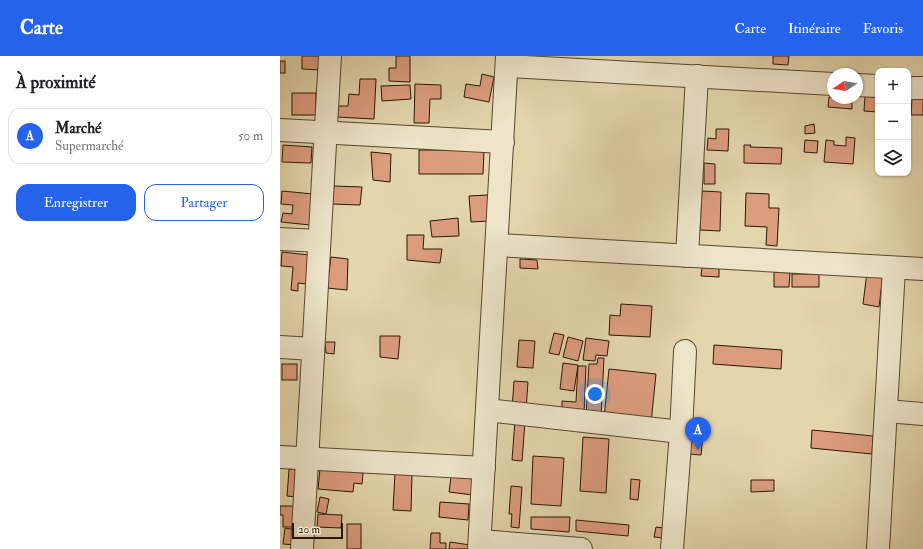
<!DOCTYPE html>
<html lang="fr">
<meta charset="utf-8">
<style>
body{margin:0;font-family:"IM FELL Double Pica",serif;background:#f6f6f6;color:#202124}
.controls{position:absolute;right:12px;top:12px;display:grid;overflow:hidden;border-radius:8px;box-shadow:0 1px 3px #0004}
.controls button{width:36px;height:36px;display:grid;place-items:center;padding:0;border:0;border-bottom:1px solid #e0e0e0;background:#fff;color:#202124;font:20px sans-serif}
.compass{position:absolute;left:547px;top:12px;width:36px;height:36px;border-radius:50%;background:#fff;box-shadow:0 1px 3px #0004;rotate:258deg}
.scale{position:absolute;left:12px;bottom:10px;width:51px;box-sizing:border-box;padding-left:4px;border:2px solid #2b1703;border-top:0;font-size:11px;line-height:14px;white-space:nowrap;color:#2b1703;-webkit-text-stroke:3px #ede4c9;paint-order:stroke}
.you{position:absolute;left:315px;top:338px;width:14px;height:14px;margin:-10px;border:3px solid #fff;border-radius:50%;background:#1a73e8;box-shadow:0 0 0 6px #1a73e833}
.badge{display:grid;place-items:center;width:26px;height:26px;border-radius:50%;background:#2563eb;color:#fff;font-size:13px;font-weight:700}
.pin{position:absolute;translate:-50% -33px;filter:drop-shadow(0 1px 2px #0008)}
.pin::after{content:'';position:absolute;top:21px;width:14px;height:12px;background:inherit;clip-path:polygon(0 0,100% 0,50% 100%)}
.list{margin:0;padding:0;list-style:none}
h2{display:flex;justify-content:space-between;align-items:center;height:52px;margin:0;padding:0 16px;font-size:17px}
h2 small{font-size:13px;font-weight:400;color:#757577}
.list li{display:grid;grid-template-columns:26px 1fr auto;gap:12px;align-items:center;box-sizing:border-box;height:56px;margin:0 8px 8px;padding:0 8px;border:1px solid #e0e0e0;border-radius:12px}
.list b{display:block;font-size:15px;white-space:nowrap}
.list p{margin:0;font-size:13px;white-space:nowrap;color:#757577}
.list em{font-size:13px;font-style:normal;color:#757577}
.actions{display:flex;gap:8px;padding:12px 16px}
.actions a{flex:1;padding:9px 0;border:1px solid #2563eb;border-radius:12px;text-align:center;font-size:14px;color:#2563eb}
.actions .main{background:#2563eb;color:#fff}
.icon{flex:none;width:22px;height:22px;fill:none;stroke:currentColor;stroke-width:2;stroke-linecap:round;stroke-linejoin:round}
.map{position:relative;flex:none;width:643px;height:493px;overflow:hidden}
header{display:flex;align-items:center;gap:24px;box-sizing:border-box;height:56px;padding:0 20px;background:#2563eb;color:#fff}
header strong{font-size:19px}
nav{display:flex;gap:22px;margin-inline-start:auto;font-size:14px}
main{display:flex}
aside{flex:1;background:#fff}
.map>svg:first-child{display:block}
</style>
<header>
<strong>Carte</strong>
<nav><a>Carte</a><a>Itinéraire</a><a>Favoris</a></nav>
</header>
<main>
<aside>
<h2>À proximité<small></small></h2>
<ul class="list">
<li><span class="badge">A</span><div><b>Marché</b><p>Supermarché</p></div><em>50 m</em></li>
</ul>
<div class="actions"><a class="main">Enregistrer</a><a>Partager</a></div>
</aside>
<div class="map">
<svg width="643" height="493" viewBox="0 0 643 493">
<rect width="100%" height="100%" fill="#e3d5ac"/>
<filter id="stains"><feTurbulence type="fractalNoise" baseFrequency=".005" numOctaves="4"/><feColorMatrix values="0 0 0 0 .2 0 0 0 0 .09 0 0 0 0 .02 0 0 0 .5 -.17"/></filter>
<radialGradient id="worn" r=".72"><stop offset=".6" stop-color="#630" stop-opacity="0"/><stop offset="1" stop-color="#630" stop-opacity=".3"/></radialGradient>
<g fill="#dc9d7f" stroke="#2b1703">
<polygon points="22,0 39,0 39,14 22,13"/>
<polygon points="116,0 130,0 130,26 109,25 109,12 116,12"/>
<polygon points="493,0 509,0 508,9 493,8"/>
<rect x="0" y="5" width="5" height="12"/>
<polygon points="202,18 214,21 209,46 184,41 186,28 200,30"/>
<polygon points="80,23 96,23 94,63 57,61 57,50 68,50 69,38 79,39"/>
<polygon points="135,28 161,29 161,43 150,43 149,67 134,67"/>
<polygon points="130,29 131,43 102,45 101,30"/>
<rect x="12" y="37" width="24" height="22"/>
<polygon points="585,40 598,40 598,56 584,55"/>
<polygon points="549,41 572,42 572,53 548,51"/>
<polygon points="632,43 643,43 643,59 631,59"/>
<polygon points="534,68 535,77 525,78 525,70"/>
<polygon points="436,73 449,73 448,95 427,94 428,82 436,83"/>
<polygon points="566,81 575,82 573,108 544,106 546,84 554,85 554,89 566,90"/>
<polygon points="525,84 538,85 537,97 524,96"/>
<polygon points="3,89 32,91 31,107 2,106"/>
<polygon points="464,89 471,89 470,91 502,92 501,108 464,107"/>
<polygon points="139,94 204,94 203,118 139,118"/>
<polygon points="91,96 111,98 110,126 93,124"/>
<polygon points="424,107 435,108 435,128 424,128"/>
<polygon points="54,130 82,131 80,149 52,148"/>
<polygon points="2,135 33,138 30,169 1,166 3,157 12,158 13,149 1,148"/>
<polygon points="422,135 441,136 440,175 420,174"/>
<polygon points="466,137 489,138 489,152 499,152 497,190 486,189 487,171 465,170"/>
<polygon points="208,139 210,165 191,166 189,140"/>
<polygon points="178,162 179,180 152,181 150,165"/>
<polygon points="127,179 144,179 143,193 162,193 160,207 127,204"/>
<polygon points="2,196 29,199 27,228 18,227 18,235 11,234 13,211 1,210"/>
<polygon points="51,201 68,203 67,234 47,232"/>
<polygon points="240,203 257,204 258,213 240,212"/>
<polygon points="422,211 439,212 439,221 421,220"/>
<polygon points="494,216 510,217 509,231 494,231"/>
<polygon points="587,216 603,218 599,251 583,248"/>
<rect x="512" y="218" width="27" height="13"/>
<polygon points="341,248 372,250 370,281 329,279 330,259 340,260"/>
<polygon points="274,277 284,279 279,299 269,297"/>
<polygon points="100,280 120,280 118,303 100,301"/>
<polygon points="288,281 303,285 298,305 283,301"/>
<polygon points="306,282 329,285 327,300 316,299 315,305 303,304"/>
<polygon points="239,284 255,285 253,312 237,311"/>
<polygon points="45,286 55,286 54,298 46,297"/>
<polygon points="434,289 502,294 501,313 433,308"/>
<polygon points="318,302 324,302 321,361 306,360 309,308 317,308"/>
<polygon points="283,307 298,309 294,335 280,333"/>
<rect x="2" y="308" width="15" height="16"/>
<polygon points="298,310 306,310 304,357 282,355 282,345 296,346"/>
<polygon points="329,313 376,318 371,367 324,362"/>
<polygon points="234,325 248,326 246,354 232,353"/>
<polygon points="235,365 245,366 242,405 232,404"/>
<polygon points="409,369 424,369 421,399 409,398"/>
<polygon points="532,374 593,380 592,398 531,392"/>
<polygon points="303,381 329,383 326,437 300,435"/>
<polygon points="253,400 284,402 281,450 251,448"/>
<polygon points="9,413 19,414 17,441 7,440"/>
<polygon points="40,413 83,417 82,428 74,427 73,436 38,433"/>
<polygon points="115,417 132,418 131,455 113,454"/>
<polygon points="171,421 195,423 193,439 169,436"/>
<polygon points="351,423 360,424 358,444 350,443"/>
<polygon points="471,424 494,424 494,435 471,436"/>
<polygon points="231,430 242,431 239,472 231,471 232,458 229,458"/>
<polygon points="40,441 49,443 46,458 37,456"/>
<polygon points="160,446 189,448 188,464 159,461"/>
<polygon points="0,450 15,450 15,471 3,471 3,459 0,459"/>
<polygon points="38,458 62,459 61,472 37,471"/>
<polygon points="251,461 290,461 289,476 251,473"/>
<polygon points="296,464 349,469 348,480 296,475"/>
<rect x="67" y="468" width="14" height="25"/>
<polygon points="376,471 384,472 383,482 374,481"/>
<polygon points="5,472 17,474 15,489 3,488"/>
<polygon points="151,477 160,477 160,487 166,487 166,493 150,493"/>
<polygon points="170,486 190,489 190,493 169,493"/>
</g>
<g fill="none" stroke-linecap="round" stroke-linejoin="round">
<defs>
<g id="minor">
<polyline points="227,10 553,28"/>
<polyline points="577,29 598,30"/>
<polyline points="628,32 643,32"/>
<polyline points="0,74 223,86"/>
<polyline points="0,183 39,185"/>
<polyline points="217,189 643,213"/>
<polyline points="407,200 417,20"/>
<polyline points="0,291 33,293"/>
<polyline points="207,354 401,376"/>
<polyline points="606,355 643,358"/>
<polyline points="0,401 204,412"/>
<polyline points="200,485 301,493"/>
<polyline points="22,493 50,0"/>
<polyline points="199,493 227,0"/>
<polyline points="392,493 401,376 405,295"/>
<polyline points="598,493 614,212"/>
</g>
</defs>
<use href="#minor" stroke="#59462d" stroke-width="24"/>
<use href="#minor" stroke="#ede4c9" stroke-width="22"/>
</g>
<rect width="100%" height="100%" filter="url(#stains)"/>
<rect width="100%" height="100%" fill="url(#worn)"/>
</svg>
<div class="controls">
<button>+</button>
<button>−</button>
<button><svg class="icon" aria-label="layers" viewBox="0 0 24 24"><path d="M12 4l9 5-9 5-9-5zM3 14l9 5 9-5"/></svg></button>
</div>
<svg class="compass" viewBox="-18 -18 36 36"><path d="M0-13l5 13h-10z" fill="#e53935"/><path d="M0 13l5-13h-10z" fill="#757577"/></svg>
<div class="scale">20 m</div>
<div class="you"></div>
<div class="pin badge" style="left:418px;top:394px">A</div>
</div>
</main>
